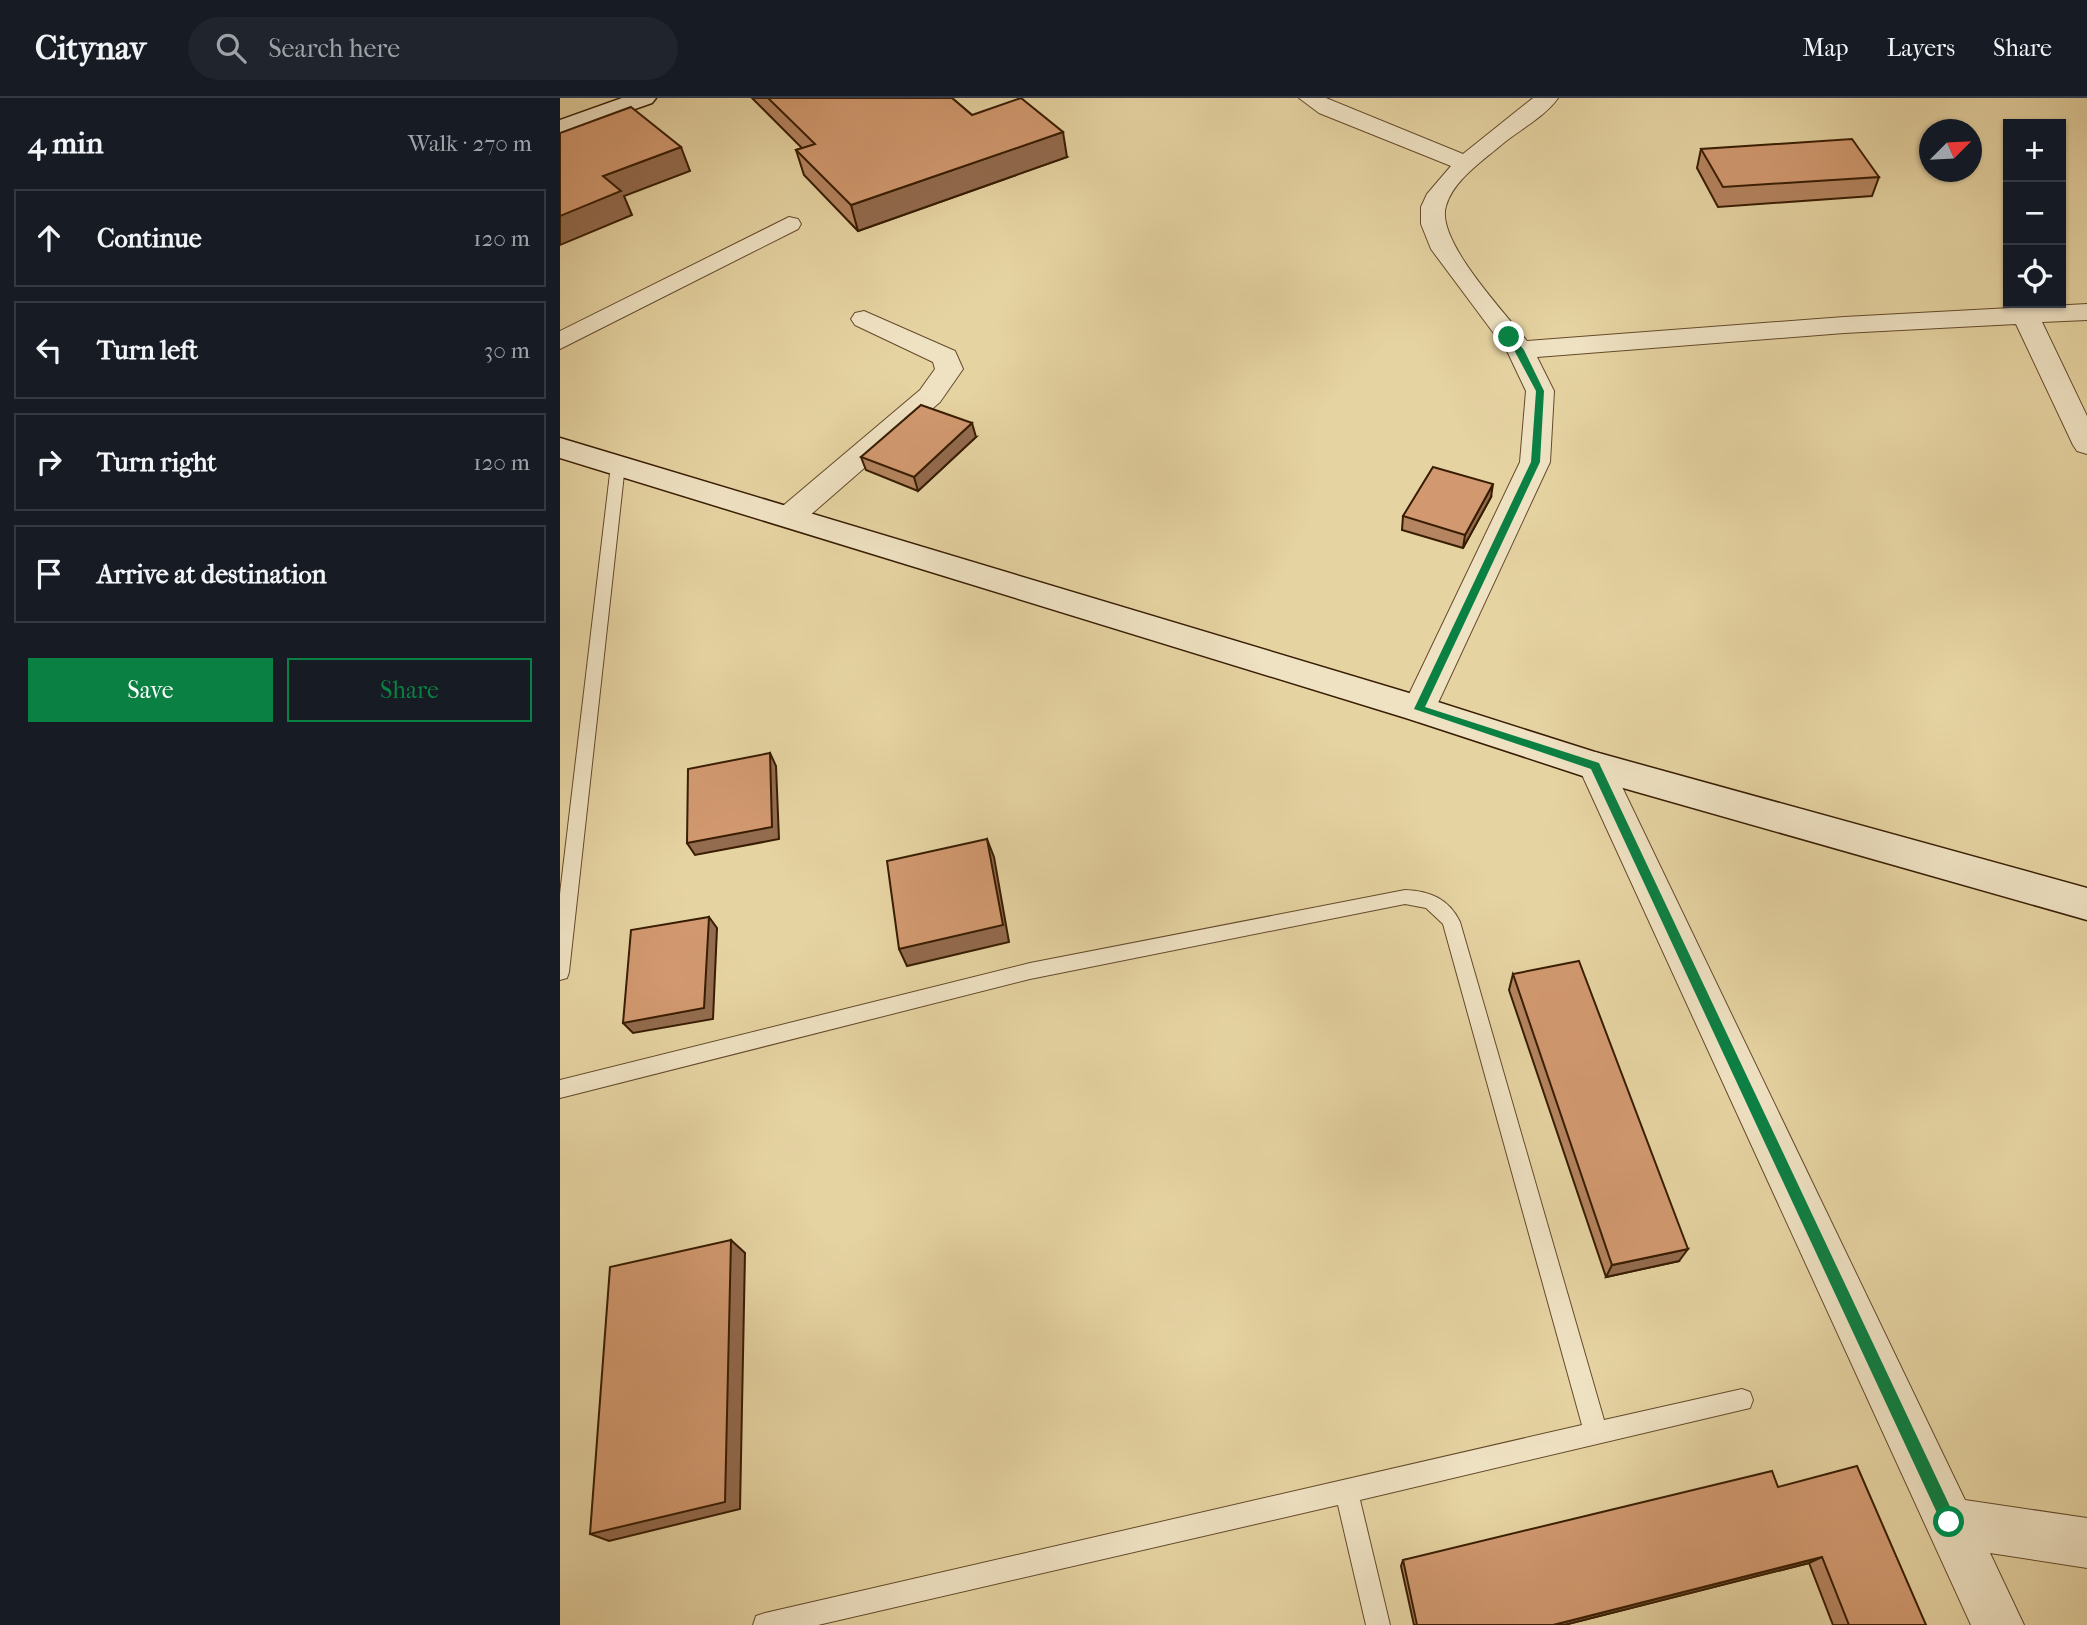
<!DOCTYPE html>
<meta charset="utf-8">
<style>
body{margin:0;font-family:"IM FELL French Canon",serif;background:#20242c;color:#f1f3f6}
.controls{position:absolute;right:21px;top:21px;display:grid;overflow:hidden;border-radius:0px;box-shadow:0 2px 5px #0004}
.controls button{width:63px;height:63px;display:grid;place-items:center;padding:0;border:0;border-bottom:2px solid #363941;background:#171b24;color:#f1f3f6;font:35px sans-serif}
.compass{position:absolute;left:1359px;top:21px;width:63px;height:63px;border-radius:50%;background:#171b24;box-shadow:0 2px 5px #0004;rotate:66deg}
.stop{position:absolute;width:21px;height:21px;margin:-16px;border:5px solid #0b8043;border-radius:50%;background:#fff}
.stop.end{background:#0b8043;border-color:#fff;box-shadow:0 2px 7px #0008}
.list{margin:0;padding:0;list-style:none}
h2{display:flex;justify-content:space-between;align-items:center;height:91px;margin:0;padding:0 28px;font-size:30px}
h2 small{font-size:23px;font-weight:400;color:#9ea1a6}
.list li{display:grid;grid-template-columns:46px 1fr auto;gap:21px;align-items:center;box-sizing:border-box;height:98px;margin:0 14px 14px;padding:0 14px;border:2px solid #363941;border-radius:0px}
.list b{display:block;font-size:26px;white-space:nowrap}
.list em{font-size:23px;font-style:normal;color:#9ea1a6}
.actions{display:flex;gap:14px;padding:21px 28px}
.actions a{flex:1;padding:16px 0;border:2px solid #0b8043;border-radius:0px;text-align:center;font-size:24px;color:#0b8043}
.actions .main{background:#0b8043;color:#fff}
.icon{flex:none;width:38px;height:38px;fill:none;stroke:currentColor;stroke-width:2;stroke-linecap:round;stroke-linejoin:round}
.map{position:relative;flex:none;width:1527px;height:1527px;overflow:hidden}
header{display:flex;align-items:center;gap:42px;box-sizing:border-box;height:98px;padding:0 35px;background:#171b24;border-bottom:2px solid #363941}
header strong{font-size:33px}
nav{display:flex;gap:38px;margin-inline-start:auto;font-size:24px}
.search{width:490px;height:63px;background:#20242c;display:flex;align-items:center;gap:18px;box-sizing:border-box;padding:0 24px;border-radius:38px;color:#9ea1a6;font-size:26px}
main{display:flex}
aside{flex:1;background:#171b24}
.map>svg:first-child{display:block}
</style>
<header>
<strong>Citynav</strong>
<div class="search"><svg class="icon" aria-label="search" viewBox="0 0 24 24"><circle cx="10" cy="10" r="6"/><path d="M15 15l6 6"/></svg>Search here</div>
<nav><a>Map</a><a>Layers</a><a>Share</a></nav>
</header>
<main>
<aside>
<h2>4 min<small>Walk · 270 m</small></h2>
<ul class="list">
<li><svg class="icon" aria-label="ahead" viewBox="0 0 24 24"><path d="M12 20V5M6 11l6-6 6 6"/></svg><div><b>Continue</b></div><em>120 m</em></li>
<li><svg class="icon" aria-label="left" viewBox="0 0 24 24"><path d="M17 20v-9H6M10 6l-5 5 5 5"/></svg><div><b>Turn left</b></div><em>30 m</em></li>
<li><svg class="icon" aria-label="right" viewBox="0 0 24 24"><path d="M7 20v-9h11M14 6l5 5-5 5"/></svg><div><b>Turn right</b></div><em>120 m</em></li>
<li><svg class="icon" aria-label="arrive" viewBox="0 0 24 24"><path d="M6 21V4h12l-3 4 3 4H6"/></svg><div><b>Arrive at destination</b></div></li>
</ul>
<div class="actions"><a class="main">Save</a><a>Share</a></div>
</aside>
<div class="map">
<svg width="1527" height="1527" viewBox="0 0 1527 1527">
<rect width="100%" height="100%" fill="#e6d3a2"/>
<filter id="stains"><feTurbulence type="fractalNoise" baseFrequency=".00286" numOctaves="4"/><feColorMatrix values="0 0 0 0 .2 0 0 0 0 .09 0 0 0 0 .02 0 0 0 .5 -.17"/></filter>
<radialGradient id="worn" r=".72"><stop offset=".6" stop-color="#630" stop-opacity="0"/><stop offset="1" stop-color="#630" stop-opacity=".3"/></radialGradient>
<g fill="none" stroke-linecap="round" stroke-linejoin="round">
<defs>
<g id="lane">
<polygon points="58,363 65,367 9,874 7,880 0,882 0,796 51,367"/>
<path d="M845 792C870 793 889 801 900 824L1044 1322 1182 1291 1190 1294 1193 1302 1190 1310 800 1402 830 1527H806L778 1407 258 1527H193L196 1518 205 1515 1022 1327 883 826 866 810 845 806 470 881 0 1000V982L470 865Z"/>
</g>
<g id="street">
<path d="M739 0H766L903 56 973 0H998C985 19 957 33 940 48 921 64 893 83 886 108 875 142 946 216 967 243L1284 219 1527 206V222L1482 224 1527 318V356L1517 353 1513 347 1456 226 1284 235 977 259 994 293 990 364 871 620 859 624 847 620 842 611 960 364 966 293 947 253 871 151 861 126V109L867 96 891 68 759 15Z"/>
<polygon points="229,119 238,121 241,126 238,131 0,251 0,233"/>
<polygon points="304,213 395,253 403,271 380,304 240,426 229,429 218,426 214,419 218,412 360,292 375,271 373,264 295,227 291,221 295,215"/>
<polygon points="1035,654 1047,658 1052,668 1405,1402 1527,1420 1527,1470 1430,1455 1464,1527 1411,1527 1018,668 1023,658"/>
</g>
<g id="secondary">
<polygon points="62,0 96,0 92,5 0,37 0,22"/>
<polygon points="0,340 859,598 1035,654 1527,790 1527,822 1035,682 849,621 0,360"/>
</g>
</defs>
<use href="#lane" stroke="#644a2a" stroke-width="2"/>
<use href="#street" stroke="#644a2a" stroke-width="2"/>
<use href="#secondary" stroke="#381d02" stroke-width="3"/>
<use href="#lane" fill="#efe2c3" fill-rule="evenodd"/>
<use href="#street" fill="#efe2c3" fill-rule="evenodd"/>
<use href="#secondary" fill="#efe2c3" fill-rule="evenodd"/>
</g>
<g fill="#b58460" stroke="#381d02" stroke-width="2">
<polygon points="192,0 392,0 412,17 507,59 298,133 244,77 236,52 242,50"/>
<polygon points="1141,51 1319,79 1312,98 1158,109 1137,70"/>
<polygon points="416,339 358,393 306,372 301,359"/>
<polygon points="931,399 903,450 842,432 843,418"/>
<polygon points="953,876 1119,1163 1046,1179 949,892"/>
<polygon points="1218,1389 1366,1527 1273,1527 1249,1465 1004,1527 854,1527 841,1468 843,1462"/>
</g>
<g fill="#936b4e" stroke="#381d02" stroke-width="2">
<polygon points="503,34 507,59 298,133 291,107"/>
<polygon points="121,49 130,73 64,98 72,117 0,147 0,118 43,78"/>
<polygon points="412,325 416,339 358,393 354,379"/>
<polygon points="933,386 931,399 903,450 905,437"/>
<polygon points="210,655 216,668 219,741 135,757 127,745"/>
<polygon points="427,741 434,759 449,844 347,868 339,851"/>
<polygon points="149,819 157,830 153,921 73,935 63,925"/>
<polygon points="171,1142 185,1155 180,1411 49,1443 30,1436"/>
<polygon points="1128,1151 1119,1163 1046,1179 1052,1167"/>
<polygon points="1262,1459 1249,1465 1004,1527 993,1527"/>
</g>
<g fill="#d29970" stroke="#381d02" stroke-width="2">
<polygon points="208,0 392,0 412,17 461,0 503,34 291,107 236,52 255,46"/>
<polygon points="71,9 121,49 43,78 61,93 0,118 0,35"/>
<polygon points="1292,41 1319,79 1163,89 1141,51"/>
<polygon points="361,307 412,325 354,379 301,359"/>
<polygon points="873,369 933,386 905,437 843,418"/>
<polygon points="210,655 212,729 127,745 128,671"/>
<polygon points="427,741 443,827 339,851 327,763"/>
<polygon points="149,819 144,910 63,925 71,832"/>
<polygon points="1019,863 1128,1151 1052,1167 953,876"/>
<polygon points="171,1142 165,1404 30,1436 50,1169"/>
<polygon points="1297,1368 1366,1527 1289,1527 1262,1459 993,1527 857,1527 843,1462 1212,1373 1218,1389"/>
</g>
<polygon fill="#0b8043" points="946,237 952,237 964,252 984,293 980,364 865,609 1039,665 1395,1419 1395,1430 1389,1432 1384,1430 1031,671 854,611 971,364 976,293"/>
<rect width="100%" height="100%" filter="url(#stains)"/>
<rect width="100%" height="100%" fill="url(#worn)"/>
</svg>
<div class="controls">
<button>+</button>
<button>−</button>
<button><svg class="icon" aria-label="locate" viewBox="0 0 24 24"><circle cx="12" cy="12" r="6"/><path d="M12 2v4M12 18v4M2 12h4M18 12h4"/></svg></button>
</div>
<svg class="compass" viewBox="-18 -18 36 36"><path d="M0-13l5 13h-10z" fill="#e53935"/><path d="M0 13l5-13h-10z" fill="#9ea1a6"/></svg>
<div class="stop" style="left:1389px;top:1424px"></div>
<div class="stop end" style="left:949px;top:239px"></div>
</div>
</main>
